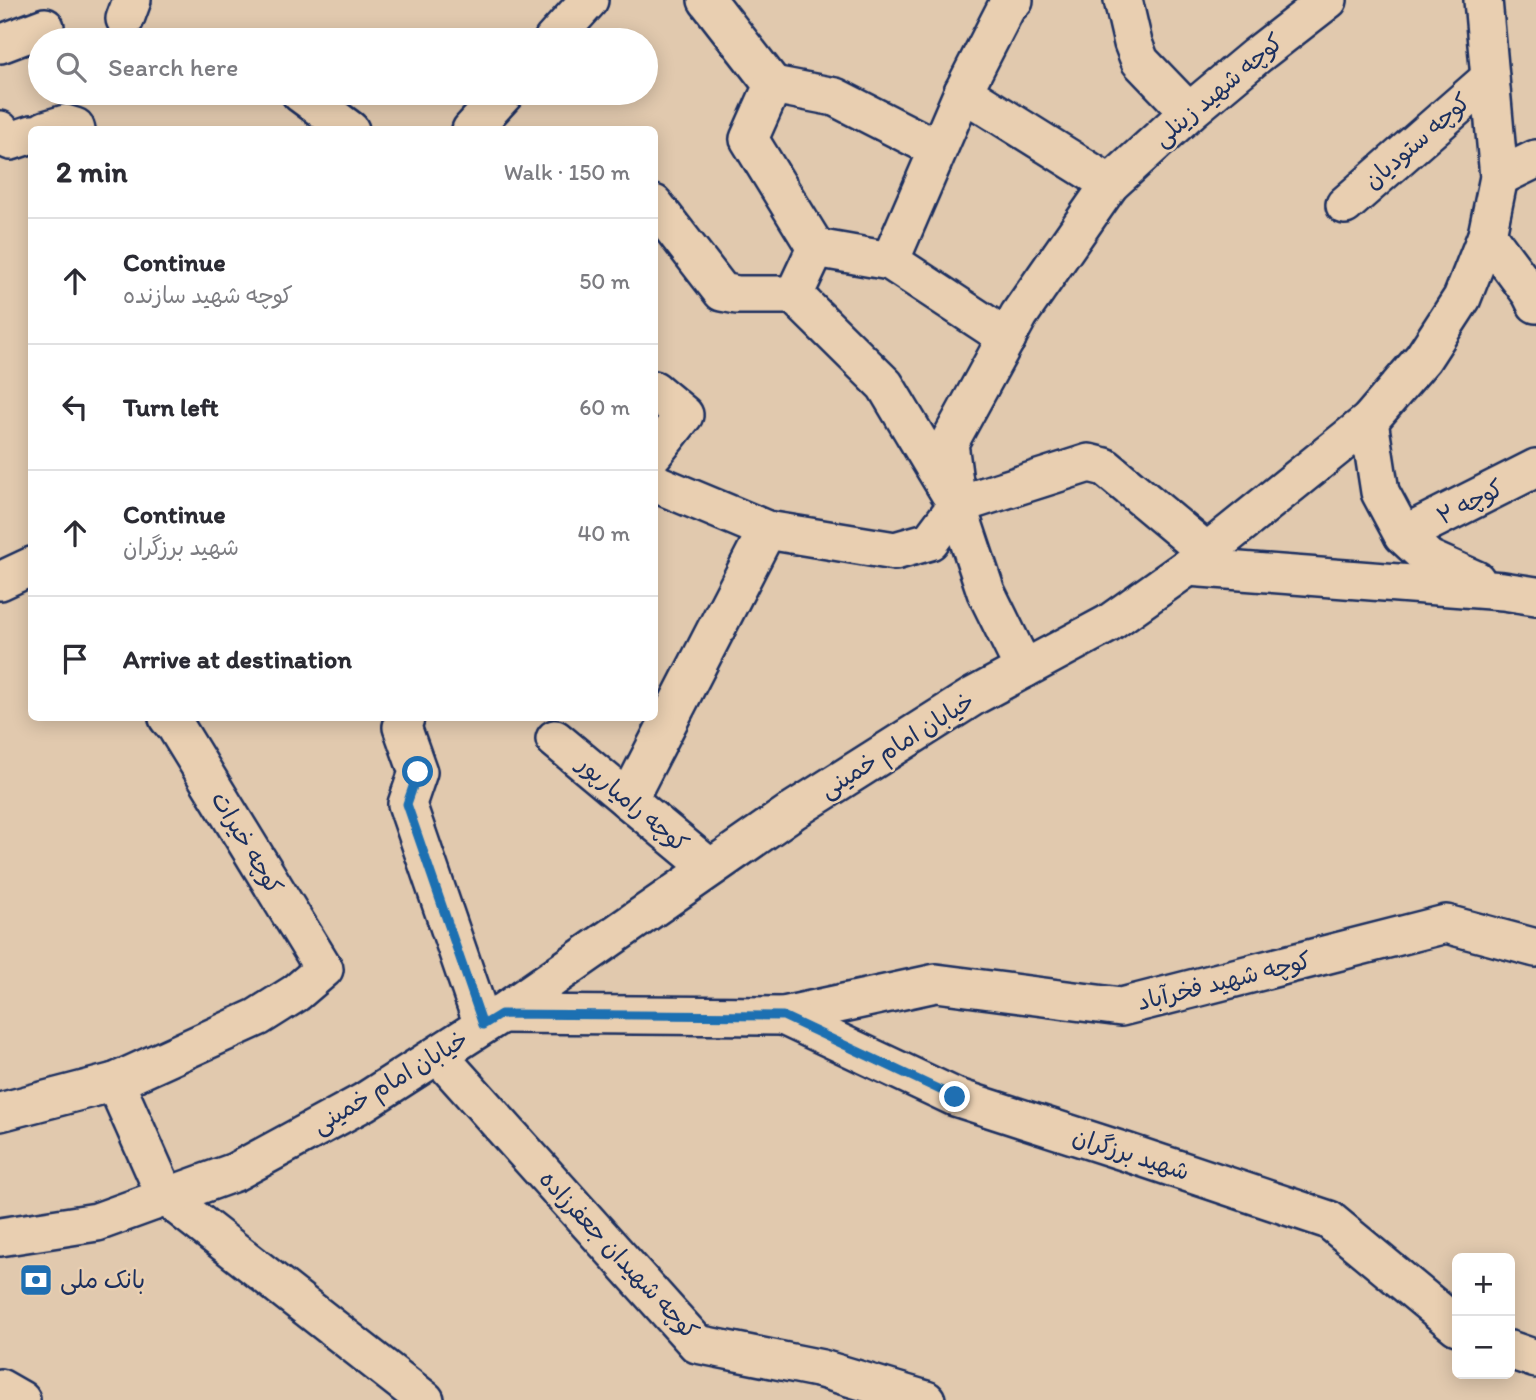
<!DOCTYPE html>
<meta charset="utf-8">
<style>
body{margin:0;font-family:Itim,"Playpen Sans Arabic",sans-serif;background:#f7f7f7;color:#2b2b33}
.controls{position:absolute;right:21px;bottom:21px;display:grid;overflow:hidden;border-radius:10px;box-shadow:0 4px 18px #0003}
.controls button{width:63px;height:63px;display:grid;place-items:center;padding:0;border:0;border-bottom:2px solid #e1e1e2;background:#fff;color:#2b2b33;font:35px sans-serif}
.stop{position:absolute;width:21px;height:21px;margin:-16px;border:5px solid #1f6fb2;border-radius:50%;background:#fff}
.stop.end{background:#1f6fb2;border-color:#fff;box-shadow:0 2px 7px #0008}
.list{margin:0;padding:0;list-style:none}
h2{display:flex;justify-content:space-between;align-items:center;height:91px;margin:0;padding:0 28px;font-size:30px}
h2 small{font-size:23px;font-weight:400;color:#7c7c81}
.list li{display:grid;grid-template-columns:46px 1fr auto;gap:21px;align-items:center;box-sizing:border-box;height:126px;padding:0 28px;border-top:2px solid #e1e1e2}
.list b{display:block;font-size:26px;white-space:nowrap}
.list p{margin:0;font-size:23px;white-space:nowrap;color:#7c7c81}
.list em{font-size:23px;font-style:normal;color:#7c7c81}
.icon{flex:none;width:38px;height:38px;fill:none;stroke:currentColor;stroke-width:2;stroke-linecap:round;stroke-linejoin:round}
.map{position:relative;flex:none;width:1536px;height:1400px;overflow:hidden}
.search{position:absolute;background:#fff;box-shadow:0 4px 18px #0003;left:28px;top:28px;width:630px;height:77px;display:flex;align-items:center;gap:18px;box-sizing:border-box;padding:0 24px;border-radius:38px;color:#7c7c81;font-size:26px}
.panel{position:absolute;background:#fff;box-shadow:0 4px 18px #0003;left:28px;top:126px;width:630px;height:595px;border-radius:10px}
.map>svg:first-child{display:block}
</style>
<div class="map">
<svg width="1536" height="1400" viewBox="0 0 1536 1400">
<rect width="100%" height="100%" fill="#e1c9ae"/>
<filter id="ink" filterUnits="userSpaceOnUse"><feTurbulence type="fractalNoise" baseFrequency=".0143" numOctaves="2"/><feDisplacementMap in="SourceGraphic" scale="14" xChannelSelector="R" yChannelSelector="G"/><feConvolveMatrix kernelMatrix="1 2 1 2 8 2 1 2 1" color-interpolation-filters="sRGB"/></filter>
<g filter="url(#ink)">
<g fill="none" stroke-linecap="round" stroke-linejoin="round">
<defs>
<g id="minor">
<polyline points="707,0 773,85 749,139 816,248 794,295 885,385 949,492"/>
<polyline points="1123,0 1133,43 1140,61 1189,112"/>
<polyline points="125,19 132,0"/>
<polyline points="553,40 589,0"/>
<polyline points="0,44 45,27"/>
<polyline points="773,85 835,97 937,149"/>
<polyline points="963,92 1110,184"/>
<polyline points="300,93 350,130"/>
<polyline points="0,130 2,137 11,141 32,134"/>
<polyline points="45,130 65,124 75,127 76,130"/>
<polyline points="471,130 505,93"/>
<polyline points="1499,177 1536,159"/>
<polyline points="654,204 722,292 737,295 794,295"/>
<polyline points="1345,205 1490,78"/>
<polyline points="1487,235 1531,294 1536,304"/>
<polyline points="816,248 890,261 1007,338"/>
<polyline points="890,261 963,92 1006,8 1014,0"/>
<polyline points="654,390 684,415 654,453"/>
<polyline points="1369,421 1380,492 1403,535 1429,559 1476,580"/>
<polyline points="654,481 657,484 767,530 895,551 930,541 957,505"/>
<polyline points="957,505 1089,463 1105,467 1207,552"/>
<polyline points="1403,535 1536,468"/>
<polyline points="1188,567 1503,591 1536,596"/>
<polyline points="0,581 32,566"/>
<polyline points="1024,669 986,592 957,505 949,443 1019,315 1110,184 1189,112 1256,56 1328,0"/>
<polyline points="405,718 402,727 418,772 407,804 483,1025"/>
<polyline points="555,739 710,868"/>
<polyline points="628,800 767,530"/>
<polyline points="501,1014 783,1016 936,983 1121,1007 1446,924 1536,948"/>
<polyline points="783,1016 955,1097 1126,1152 1329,1220 1457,1326"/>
<polyline points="438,1055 697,1344 822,1369 926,1400"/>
<polyline points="115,1082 166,1197 425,1400"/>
<polyline points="0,1112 115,1082 258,1017 296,993 324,969 176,727 168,718"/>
<polyline points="0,1237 97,1222 235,1172 364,1102 501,1014 794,810 974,696 1108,624 1188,567 1369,421 1423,358 1462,298 1487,235 1499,177 1483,0"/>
<polyline points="1510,1350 1536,1359"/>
<polyline points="0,1388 21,1400"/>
</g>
</defs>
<use href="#minor" stroke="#1b2f5e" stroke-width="42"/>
<use href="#minor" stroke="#e9cfb1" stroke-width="37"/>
</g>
</g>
<g fill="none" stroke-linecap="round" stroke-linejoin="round" filter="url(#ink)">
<polyline stroke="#1f6fb2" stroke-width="9" points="418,772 407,804 483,1025 501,1014 783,1016 955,1097"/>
</g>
<defs>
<symbol id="bank-square" viewBox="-11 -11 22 22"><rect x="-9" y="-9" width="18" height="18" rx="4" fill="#1f6fb2" stroke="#e9cfb1"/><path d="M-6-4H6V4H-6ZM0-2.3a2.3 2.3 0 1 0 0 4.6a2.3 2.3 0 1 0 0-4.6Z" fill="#fff"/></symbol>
</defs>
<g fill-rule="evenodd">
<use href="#bank-square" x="17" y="1261" width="38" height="38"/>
</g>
<g text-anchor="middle" stroke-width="5" stroke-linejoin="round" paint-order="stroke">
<g font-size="24" fill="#1b2f5e" stroke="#e9cfb1">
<text transform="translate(1218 90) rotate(-40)" y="8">کوچه شهید زینلی</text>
<text transform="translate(1417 141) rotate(-41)" y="8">کوچه ستودیان</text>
<text transform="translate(1470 502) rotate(-27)" y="8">کوچه ۲</text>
<text transform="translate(897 745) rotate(-32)" y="8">خیابان امام خمینی</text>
<text transform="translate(633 804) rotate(40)" y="8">کوچه رامیارپور</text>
<text transform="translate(247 843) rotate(59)" y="8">کوچه خیرات</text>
<text transform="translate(1224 981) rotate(-14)" y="8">کوچه شهید فخرآباد</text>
<text transform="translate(390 1082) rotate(-31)" y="8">خیابان امام خمینی</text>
<text transform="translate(1131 1154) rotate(18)" y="8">شهید برزگران</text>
<text transform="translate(619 1255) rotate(47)" y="8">کوچه شهیدان جعفرزاده</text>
</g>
<g font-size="24" fill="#1b2f5e" stroke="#e9cfb1" text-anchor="start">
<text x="60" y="1288">بانک ملی</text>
</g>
</g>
</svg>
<div class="controls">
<button>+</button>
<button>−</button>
</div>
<div class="stop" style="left:418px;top:772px"></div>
<div class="stop end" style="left:955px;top:1097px"></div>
<div class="search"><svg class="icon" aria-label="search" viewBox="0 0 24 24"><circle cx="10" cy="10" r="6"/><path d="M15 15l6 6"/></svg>Search here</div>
<section class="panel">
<h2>2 min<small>Walk · 150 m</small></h2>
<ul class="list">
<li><svg class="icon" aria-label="ahead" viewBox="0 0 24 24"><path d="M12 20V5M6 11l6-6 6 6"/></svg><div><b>Continue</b><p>کوچه شهید سازنده</p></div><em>50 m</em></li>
<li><svg class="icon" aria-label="left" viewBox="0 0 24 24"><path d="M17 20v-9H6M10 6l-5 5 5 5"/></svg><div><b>Turn left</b></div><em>60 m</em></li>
<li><svg class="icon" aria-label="ahead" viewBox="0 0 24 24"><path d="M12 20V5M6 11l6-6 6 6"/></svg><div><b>Continue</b><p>شهید برزگران</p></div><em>40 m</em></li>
<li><svg class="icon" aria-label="arrive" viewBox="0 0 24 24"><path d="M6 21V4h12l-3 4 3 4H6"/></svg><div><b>Arrive at destination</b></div></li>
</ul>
</section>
</div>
